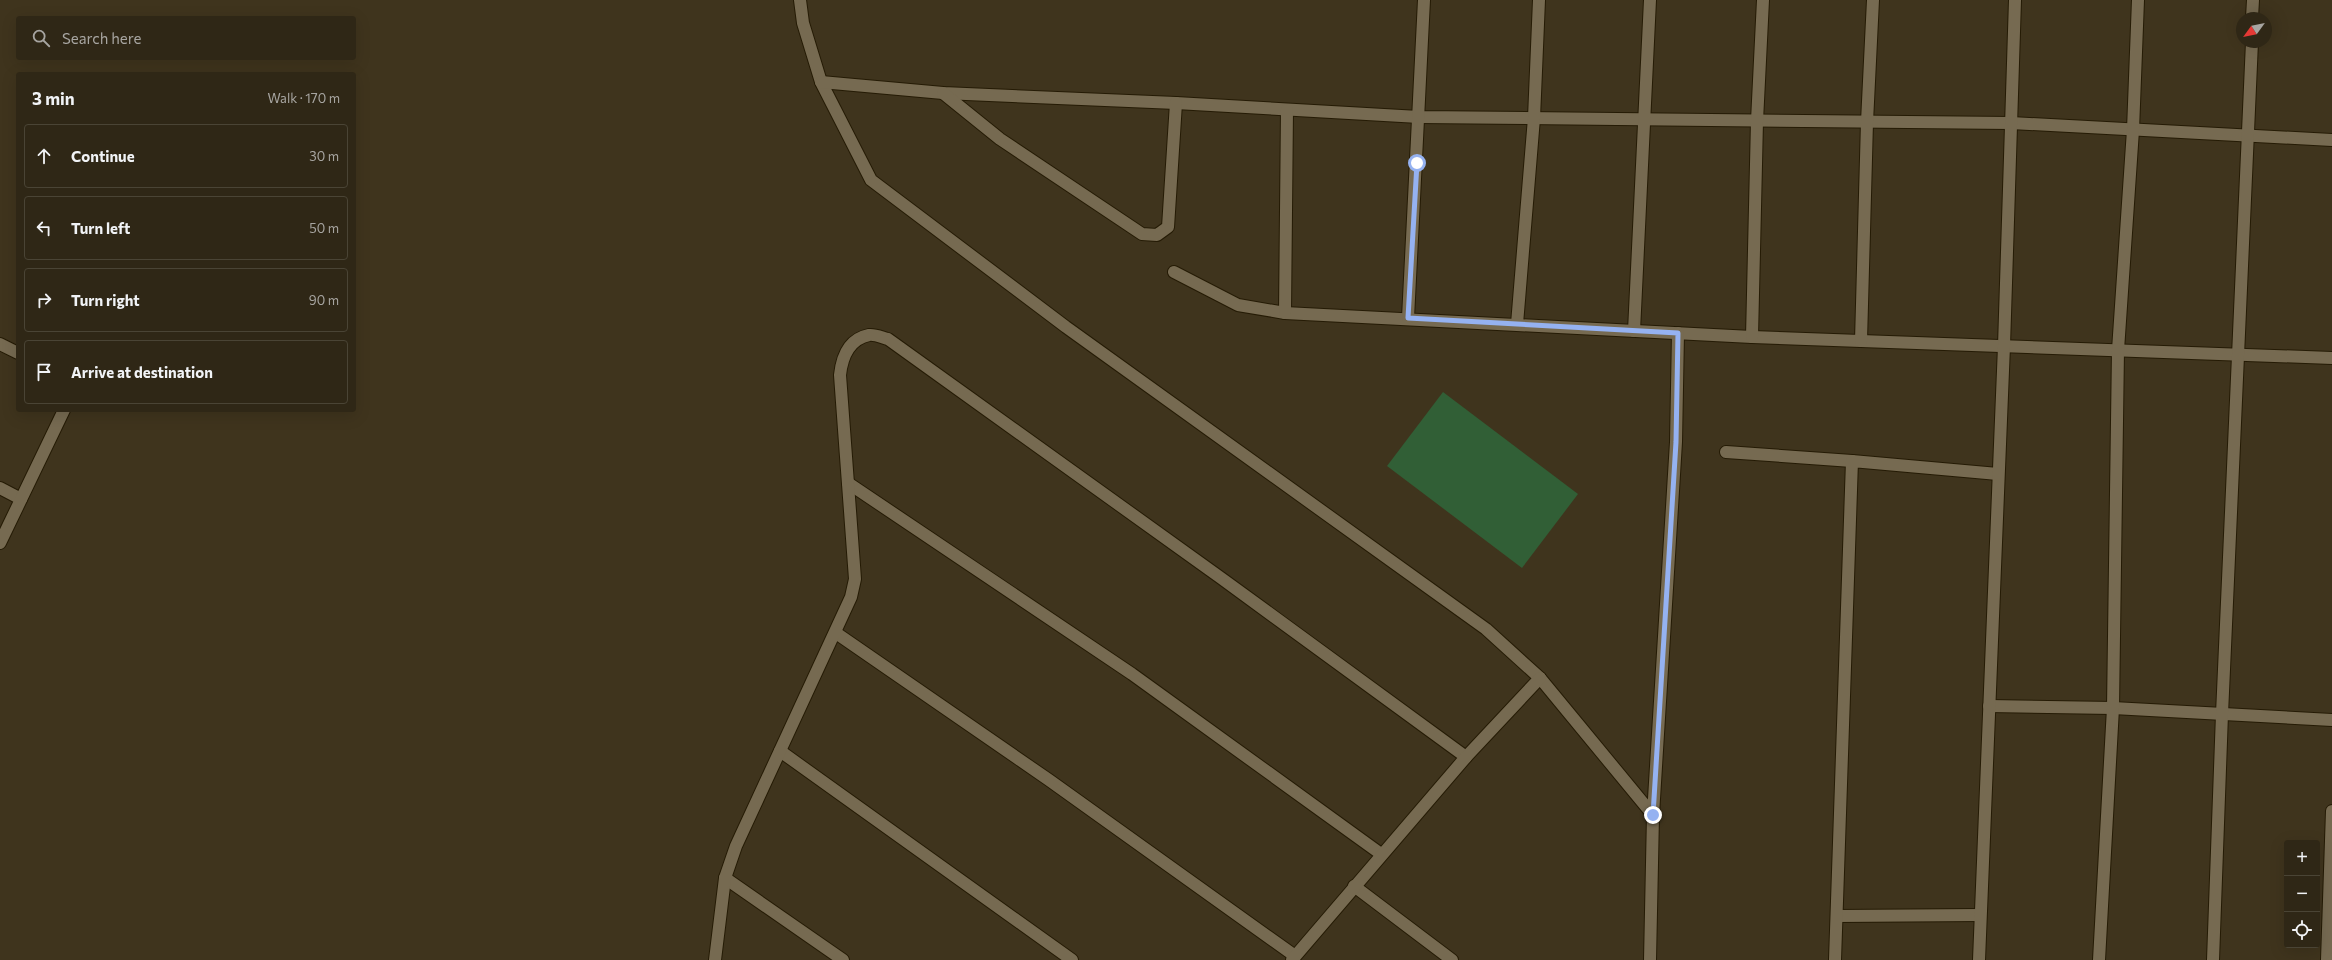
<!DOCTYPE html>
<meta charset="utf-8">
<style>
body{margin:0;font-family:Commissioner,sans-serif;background:#372f1f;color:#f1f3f6}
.controls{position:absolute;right:12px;bottom:12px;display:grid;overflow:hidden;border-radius:4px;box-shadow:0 4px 16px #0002}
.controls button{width:36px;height:36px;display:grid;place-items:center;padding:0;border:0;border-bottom:1px solid #4a4435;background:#2f2716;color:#f1f3f6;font:20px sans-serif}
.compass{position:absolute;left:2236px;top:12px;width:36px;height:36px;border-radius:50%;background:#2f2716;box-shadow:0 4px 16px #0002;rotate:237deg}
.stop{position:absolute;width:12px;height:12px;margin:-9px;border:3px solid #95b2f1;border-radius:50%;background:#fff}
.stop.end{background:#95b2f1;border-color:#fff;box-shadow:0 1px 4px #0008}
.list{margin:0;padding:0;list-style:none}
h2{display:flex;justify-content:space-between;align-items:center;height:52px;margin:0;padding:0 16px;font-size:17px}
h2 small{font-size:13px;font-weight:400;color:#a7a5a1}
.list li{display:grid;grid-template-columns:26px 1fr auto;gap:12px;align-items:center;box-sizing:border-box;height:64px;margin:0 8px 8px;padding:0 8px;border:1px solid #4a4435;border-radius:4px}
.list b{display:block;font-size:15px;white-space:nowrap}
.list em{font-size:13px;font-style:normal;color:#a7a5a1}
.icon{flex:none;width:22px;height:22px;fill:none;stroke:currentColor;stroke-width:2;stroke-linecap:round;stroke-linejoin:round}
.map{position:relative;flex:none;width:2332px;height:960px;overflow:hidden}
.search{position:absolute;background:#2f2716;box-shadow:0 4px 16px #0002;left:16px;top:16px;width:340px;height:44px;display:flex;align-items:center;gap:10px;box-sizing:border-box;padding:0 14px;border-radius:4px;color:#a7a5a1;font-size:15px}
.panel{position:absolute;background:#2f2716;box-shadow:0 4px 16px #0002;left:16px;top:72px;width:340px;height:340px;border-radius:4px}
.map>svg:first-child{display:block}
</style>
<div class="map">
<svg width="2332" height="960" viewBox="0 0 2332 960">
<rect width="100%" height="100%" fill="#3f341d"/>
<polygon fill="#315f36" points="1443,392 1578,494 1522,568 1387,466"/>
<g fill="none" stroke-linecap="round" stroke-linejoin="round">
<defs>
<g id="minor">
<polyline points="800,0 803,23 821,82 871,180 1066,327 1486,629 1540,678 1653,815"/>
<polyline points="2252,18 2253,0"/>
<polyline points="821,82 943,93 1176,103 1419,117 2011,123 2332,140"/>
<polyline points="943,93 1000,139 1142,234 1157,235 1168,227 1176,103"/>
<polyline points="1174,272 1238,305 1285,313 1752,337 2332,358"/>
<polyline points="1285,313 1287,110"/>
<polyline points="1408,318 1424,0"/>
<polyline points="1517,324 1534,118 1539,0"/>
<polyline points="1634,331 1650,0"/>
<polyline points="1752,337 1757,121 1763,0"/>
<polyline points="1861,341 1867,122 1873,0"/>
<polyline points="0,344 18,353"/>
<polyline points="1726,452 1852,461"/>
<polyline points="848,483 1132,674 1381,854"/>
<polyline points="0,488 21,499"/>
<polyline points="0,543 64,410"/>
<polyline points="836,633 1049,780 1295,956"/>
<polyline points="1989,706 2113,708 2332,720"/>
<polyline points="780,751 1072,960"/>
<polyline points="725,878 843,960"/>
<polyline points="1354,886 1452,960"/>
<polyline points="1837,916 1980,915"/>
<path d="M715 960 725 878 736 846 851 597 855 579 840 375C842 357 849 339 869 335 875 334 883 338 888 339L1221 578 1466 757"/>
<polyline points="1292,960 1466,757 1540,678"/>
<polyline points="1650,960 1653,815 1676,442 1678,333"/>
<polyline points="1835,960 1852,461 1998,474"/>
<polyline points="1979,960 2004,346 2015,0"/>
<polyline points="2099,960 2113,708 2118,350 2133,130 2138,0"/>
<polyline points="2213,960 2222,714 2252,42"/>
<polyline points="2327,960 2332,811"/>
</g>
</defs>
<use href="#minor" stroke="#251b05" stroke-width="14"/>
<use href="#minor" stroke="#766a51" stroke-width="12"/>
</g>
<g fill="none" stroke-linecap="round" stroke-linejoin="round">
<polyline stroke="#95b2f1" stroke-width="5" points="1417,163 1408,318 1678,333 1676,442 1653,815"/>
</g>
</svg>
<div class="controls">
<button>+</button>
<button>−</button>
<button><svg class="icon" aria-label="locate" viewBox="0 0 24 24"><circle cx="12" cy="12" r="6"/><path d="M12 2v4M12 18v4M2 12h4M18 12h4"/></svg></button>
</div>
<svg class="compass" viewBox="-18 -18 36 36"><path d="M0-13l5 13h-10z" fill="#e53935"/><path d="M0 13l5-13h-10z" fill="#a7a5a1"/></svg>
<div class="stop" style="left:1417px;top:163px"></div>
<div class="stop end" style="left:1653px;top:815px"></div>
<div class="search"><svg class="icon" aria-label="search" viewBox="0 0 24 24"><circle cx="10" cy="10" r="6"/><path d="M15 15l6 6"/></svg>Search here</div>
<section class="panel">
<h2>3 min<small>Walk · 170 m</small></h2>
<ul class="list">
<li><svg class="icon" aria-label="ahead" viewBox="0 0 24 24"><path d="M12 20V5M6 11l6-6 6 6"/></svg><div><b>Continue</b></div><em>30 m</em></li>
<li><svg class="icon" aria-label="left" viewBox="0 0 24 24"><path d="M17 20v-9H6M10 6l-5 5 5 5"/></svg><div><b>Turn left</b></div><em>50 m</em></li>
<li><svg class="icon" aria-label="right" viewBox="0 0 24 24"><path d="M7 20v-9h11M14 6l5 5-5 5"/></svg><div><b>Turn right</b></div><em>90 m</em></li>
<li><svg class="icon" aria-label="arrive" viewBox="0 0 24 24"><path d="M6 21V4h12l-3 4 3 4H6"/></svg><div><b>Arrive at destination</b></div></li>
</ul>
</section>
</div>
